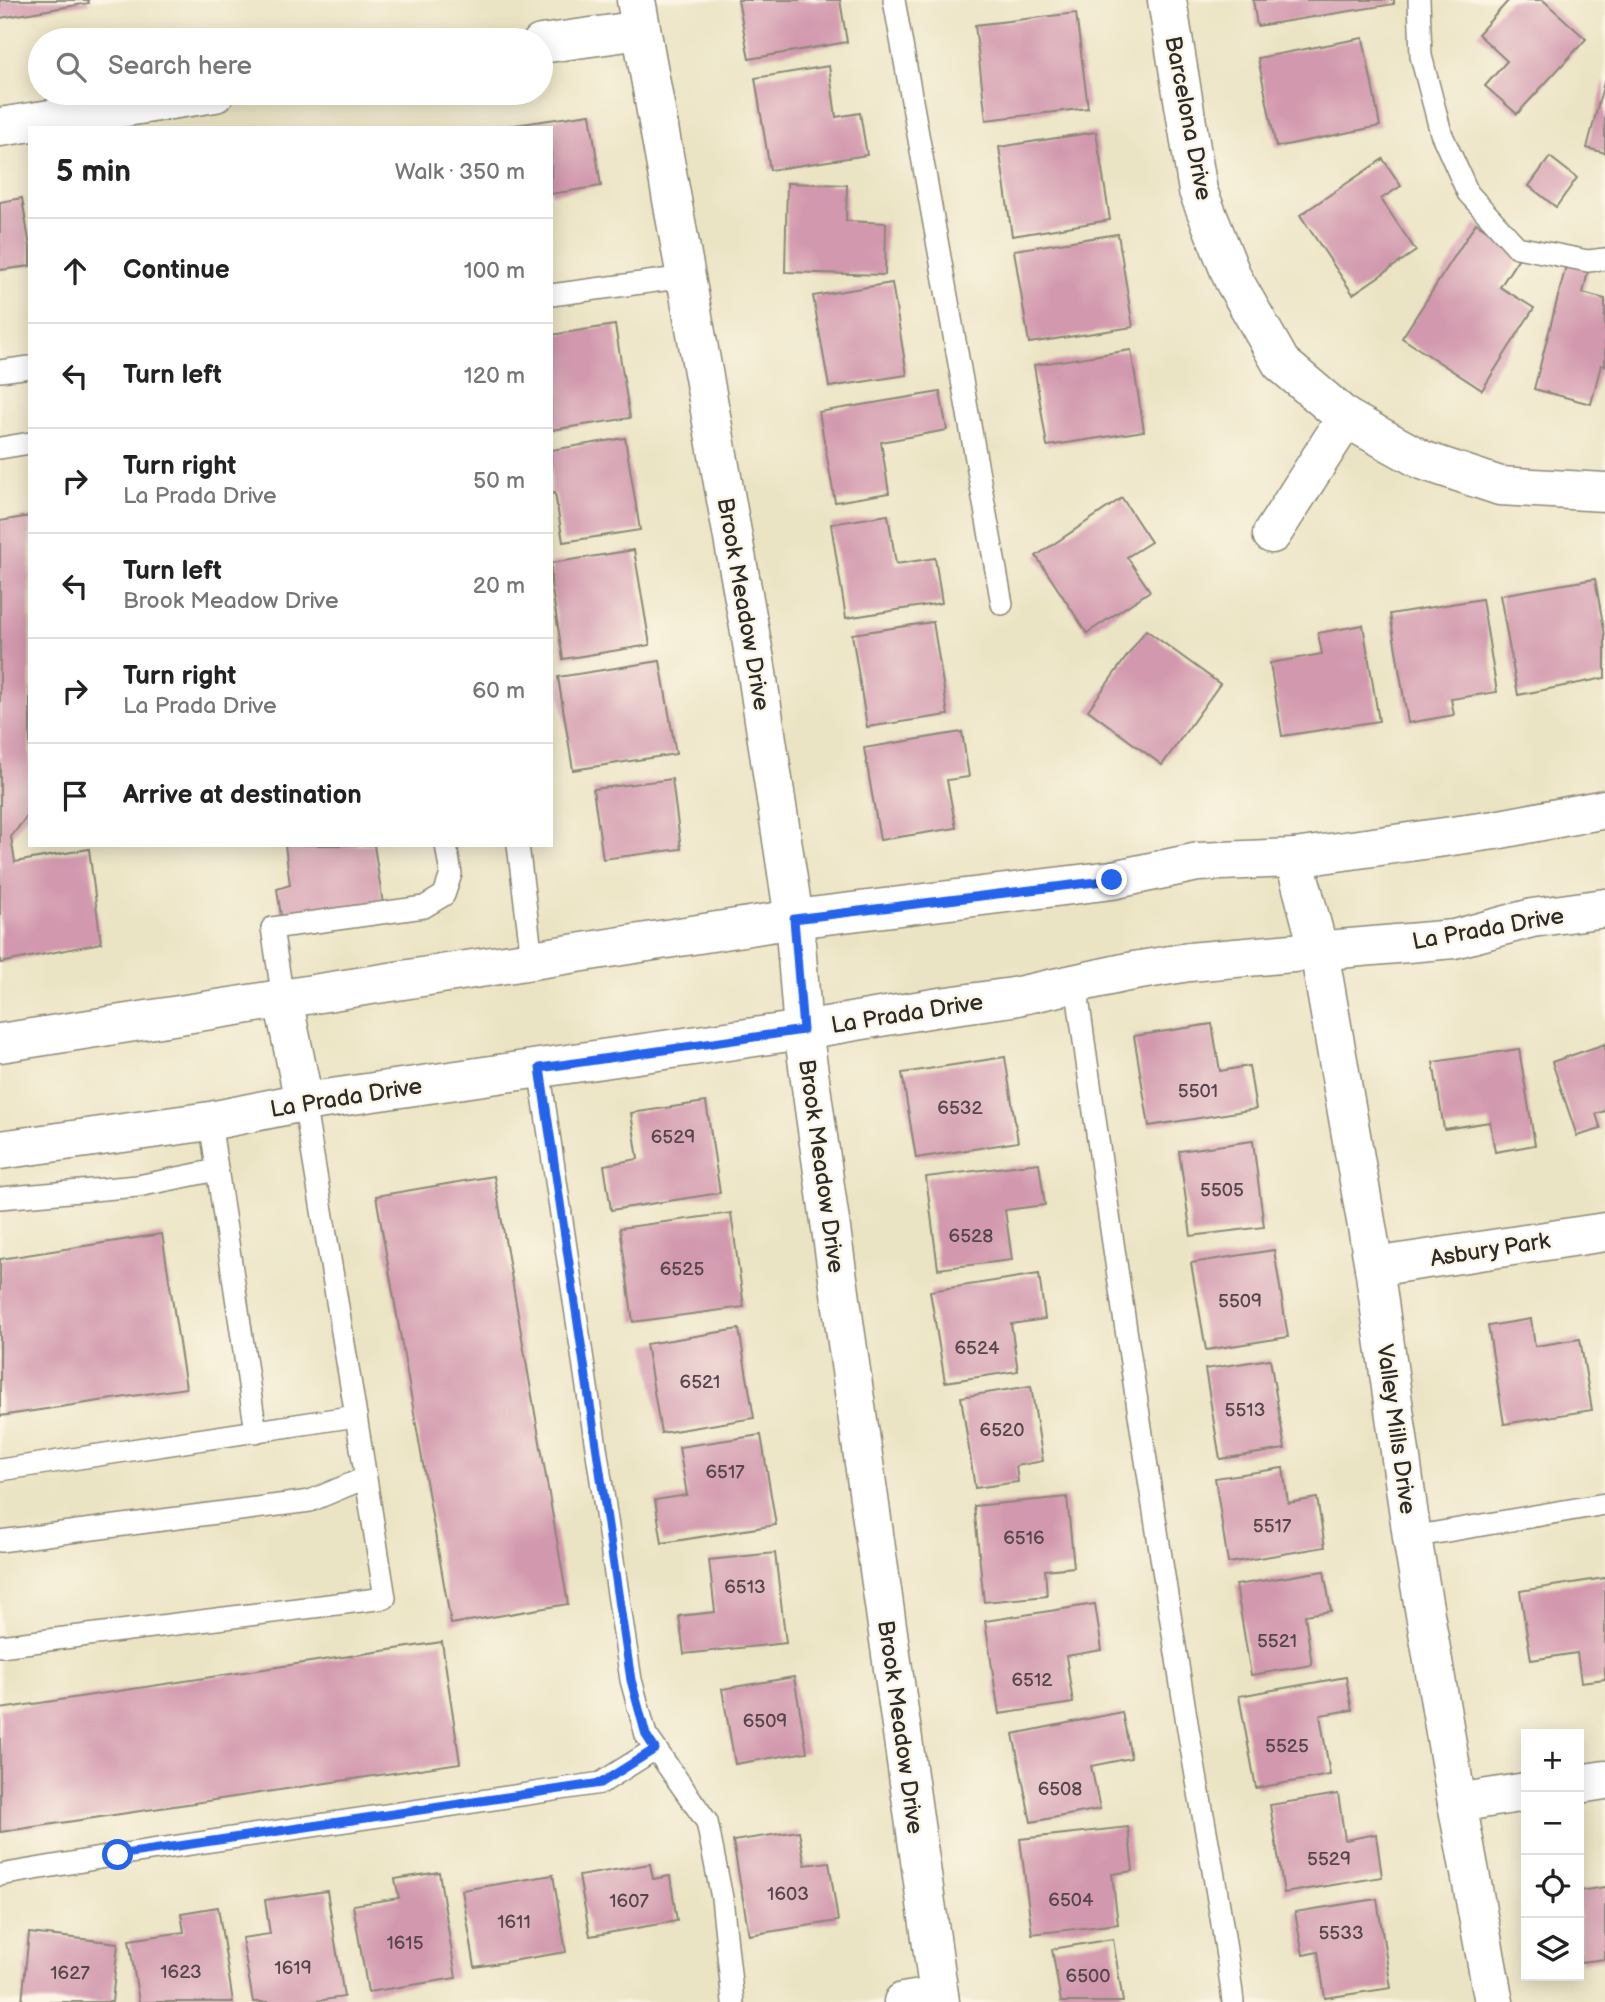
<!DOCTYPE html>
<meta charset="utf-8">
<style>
body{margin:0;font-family:"Balsamiq Sans",sans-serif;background:#f6f6f6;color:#222}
.controls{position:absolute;right:21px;bottom:21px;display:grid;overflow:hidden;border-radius:0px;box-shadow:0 4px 18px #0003}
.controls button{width:63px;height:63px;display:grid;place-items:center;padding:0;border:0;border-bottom:2px solid #e0e0e0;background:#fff;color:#222;font:35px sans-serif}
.stop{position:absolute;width:21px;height:21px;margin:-16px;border:5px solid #2563eb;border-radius:50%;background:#fff}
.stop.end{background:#2563eb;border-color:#fff;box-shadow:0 2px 7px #0008}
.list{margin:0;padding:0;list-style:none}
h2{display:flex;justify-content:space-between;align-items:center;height:91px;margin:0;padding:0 28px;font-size:30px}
h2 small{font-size:23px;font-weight:400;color:#767676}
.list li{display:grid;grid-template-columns:46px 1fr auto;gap:21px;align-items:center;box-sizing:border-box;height:105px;padding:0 28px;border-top:2px solid #e0e0e0}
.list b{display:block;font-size:26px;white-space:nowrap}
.list p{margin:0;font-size:23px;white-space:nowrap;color:#767676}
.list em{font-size:23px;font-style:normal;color:#767676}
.icon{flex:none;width:38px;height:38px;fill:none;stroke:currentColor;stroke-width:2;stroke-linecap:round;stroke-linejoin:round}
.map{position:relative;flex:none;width:1605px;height:2002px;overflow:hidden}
.search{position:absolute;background:#fff;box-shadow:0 4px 18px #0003;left:28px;top:28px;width:525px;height:77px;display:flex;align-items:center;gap:18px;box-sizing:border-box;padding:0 24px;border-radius:38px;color:#767676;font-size:26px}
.panel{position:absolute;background:#fff;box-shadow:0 4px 18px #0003;left:28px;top:126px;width:525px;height:721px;border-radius:0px}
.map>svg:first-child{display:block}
</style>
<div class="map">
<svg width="1605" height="2002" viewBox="0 0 1605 2002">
<rect width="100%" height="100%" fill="#fcf5e5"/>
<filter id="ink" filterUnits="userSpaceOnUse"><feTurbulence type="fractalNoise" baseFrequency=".0143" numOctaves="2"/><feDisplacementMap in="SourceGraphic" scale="14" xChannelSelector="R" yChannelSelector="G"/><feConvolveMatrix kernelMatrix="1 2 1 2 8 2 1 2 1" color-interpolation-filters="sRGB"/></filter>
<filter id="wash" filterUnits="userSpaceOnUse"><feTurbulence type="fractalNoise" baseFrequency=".00686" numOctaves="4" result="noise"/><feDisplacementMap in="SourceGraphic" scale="28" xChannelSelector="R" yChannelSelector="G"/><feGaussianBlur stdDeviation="1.57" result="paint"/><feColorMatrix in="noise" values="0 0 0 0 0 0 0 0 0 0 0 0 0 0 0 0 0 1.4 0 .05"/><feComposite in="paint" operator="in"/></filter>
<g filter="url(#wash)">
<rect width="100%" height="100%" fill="#ebe4c4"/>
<g id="blocks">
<g fill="#d298ad">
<polygon points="0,0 88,0 89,3 0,18"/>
<polygon points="738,0 840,0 847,42 749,59"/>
<polygon points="1253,0 1394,0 1394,4 1257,26"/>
<polygon points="1509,0 1543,0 1586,39 1517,114 1485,86 1507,61 1478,34"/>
<polygon points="1076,13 1088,108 986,120 975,25"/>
<polygon points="1363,38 1380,126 1276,147 1258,58"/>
<polygon points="829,66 836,117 860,113 867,155 770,170 755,78"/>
<polygon points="1604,82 1605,82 1605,153 1587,148"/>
<polygon points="590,114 601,186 551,194 551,128 508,128 508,126"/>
<polygon points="1096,132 1110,220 1012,236 999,147"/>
<polygon points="1550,157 1577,178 1556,207 1529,186"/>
<polygon points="1383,159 1401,186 1381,199 1416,251 1353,294 1300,215"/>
<polygon points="787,183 847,185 846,221 886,223 885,275 785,272"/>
<polygon points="22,198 30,247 30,266 0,270 0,202"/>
<polygon points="1476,223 1522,253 1500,287 1534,308 1482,390 1402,338"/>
<polygon points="1118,234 1133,327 1029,343 1014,250"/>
<polygon points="1567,262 1589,267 1583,293 1605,299 1605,366 1601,365 1591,404 1534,389"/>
<polygon points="892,283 907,375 829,387 813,296"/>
<polygon points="615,325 630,418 551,430 551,335"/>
<polygon points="1131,350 1144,431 1047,446 1034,365"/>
<polygon points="940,392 947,430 881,442 889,493 835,502 819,412"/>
<polygon points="625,438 640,530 563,542 555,493 551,494 551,450"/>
<polygon points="1122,498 1151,542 1127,557 1150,591 1087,633 1036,556"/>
<polygon points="888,515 896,564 935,558 942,603 846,618 831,524"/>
<polygon points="30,516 30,812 11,837 15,862 89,849 101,943 0,963 0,521"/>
<polygon points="634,550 650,645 563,659 551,583 551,563"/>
<polygon points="1595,579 1605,635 1605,678 1518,695 1500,595"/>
<polygon points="1482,599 1497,692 1451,699 1454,715 1408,723 1390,614"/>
<polygon points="933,622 948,715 867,727 852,634"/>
<polygon points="1363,625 1379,721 1282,736 1270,663 1322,654 1318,633"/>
<polygon points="1146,630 1220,684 1162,765 1088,710"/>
<polygon points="660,661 676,754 573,770 558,677"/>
<polygon points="962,732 969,777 947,780 956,828 880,840 864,748"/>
<polygon points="672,779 681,849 603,859 593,789"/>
<polygon points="285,845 374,845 383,904 282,923 277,889 290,885"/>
<polygon points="1212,1024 1220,1071 1249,1066 1256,1109 1149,1126 1134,1036"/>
<polygon points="1605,1044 1605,1111 1596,1114 1601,1129 1577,1136 1552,1062"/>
<polygon points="1519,1049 1535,1145 1495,1152 1490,1122 1444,1129 1433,1062"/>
<polygon points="1005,1057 1018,1142 916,1158 902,1073"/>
<polygon points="706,1102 720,1193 611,1210 604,1165 638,1159 631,1113"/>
<polygon points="1253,1141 1264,1227 1191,1236 1179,1151"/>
<polygon points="1039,1163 1045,1205 1005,1210 1012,1260 938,1269 926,1177"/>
<polygon points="494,1176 568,1604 451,1624 376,1196"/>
<polygon points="731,1213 744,1307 633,1322 620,1228"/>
<polygon points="162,1234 186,1388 0,1416 0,1259"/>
<polygon points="1274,1250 1288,1337 1206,1350 1191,1263"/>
<polygon points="1039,1274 1045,1319 1011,1324 1018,1371 945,1382 930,1291"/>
<polygon points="1531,1319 1535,1346 1580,1339 1592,1410 1504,1424 1488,1326"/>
<polygon points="739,1329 754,1418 661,1433 646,1344"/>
<polygon points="1270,1359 1285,1449 1220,1459 1205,1369"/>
<polygon points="1031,1386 1043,1461 1016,1466 1018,1482 975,1488 961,1397"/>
<polygon points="761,1435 776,1525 662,1543 655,1500 687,1495 679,1447"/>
<polygon points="1283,1468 1288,1503 1317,1498 1325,1547 1228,1563 1215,1478"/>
<polygon points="1067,1497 1074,1567 1045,1570 1047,1596 984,1602 974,1506"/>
<polygon points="775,1553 786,1643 684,1654 679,1616 715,1612 709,1560"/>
<polygon points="1324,1571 1331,1611 1305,1615 1312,1665 1251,1675 1236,1585"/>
<polygon points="1605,1578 1605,1679 1581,1682 1577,1653 1531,1660 1520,1591"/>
<polygon points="1095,1604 1102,1650 1066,1656 1073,1703 999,1714 985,1621"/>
<polygon points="442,1642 460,1763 0,1832 0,1709"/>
<polygon points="794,1677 807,1752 735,1764 722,1689"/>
<polygon points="1346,1677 1352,1710 1320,1715 1330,1775 1256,1788 1239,1696"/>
<polygon points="1122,1712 1131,1758 1091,1766 1100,1809 1031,1822 1013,1734"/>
<polygon points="1338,1794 1345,1840 1376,1834 1382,1877 1284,1893 1270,1805"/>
<polygon points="1128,1827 1133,1871 1112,1874 1118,1924 1032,1934 1020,1839"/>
<polygon points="799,1831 805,1865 829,1862 838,1921 749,1935 733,1841"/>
<polygon points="650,1864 653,1879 670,1876 677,1921 590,1936 579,1876"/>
<polygon points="439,1872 456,1978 368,1992 353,1905 399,1898 395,1879"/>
<polygon points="553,1875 566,1952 475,1967 462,1890"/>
<polygon points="1605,1887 1605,1959 1580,1962 1579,1891"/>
<polygon points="327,1891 344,1997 310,2002 253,2002 242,1938 270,1934 265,1900"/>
<polygon points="1377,1899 1391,1988 1325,1998 1318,1952 1303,1955 1295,1912"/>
<polygon points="218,1907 233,2002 139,2002 129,1940 184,1932 181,1913"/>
<polygon points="29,1933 118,1943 112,2002 22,2002"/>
<polygon points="1113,1939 1123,2002 1061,2002 1052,1949"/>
</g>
</g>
</g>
<g filter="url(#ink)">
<use href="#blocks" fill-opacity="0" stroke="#8b8878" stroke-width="2"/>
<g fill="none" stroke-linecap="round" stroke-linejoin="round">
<defs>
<g id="service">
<polyline points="894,0 1002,604"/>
<polyline points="1419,0 1421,56 1441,133 1468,193 1517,247 1588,261 1605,259"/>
<polyline points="551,295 686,277"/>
<polyline points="0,371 30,367"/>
<polyline points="0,448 30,443"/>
<polyline points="518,845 532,959"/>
<path d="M1076 983C1109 1226 1147 1468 1185 1710 1200 1808 1222 1904 1233 2002"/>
<polyline points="283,999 272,928 424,907 444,895 451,874 446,845"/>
<polyline points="539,1068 631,1680 646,1735 707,1822 722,1898 733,2002"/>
<polyline points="210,1121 256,1432"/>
<polyline points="0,1198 138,1186 217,1170"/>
<polyline points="0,1470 356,1416 304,1102"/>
<polyline points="1412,1537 1605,1504"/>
<polyline points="0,1541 310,1501 365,1478"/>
<polyline points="0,1646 385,1598 356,1416"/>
<polyline points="0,1875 118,1855 601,1783 655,1749"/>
</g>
<g id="minor">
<polyline points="636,0 755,660 794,919 803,1030 940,2002"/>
<polyline points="1167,0 1198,191 1233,279 1281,363 1346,418 1422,460 1500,486 1605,492"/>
<polyline points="541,44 641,30"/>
<polyline points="0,127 215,93"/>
<polyline points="1272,534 1346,418"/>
<polyline points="1294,858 1319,951 1374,1267 1412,1537 1457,1803 1494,2002"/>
<polyline points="1374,1267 1605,1232"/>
<polyline points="1579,1784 1605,1780"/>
<polyline points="1457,1803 1526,1792"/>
<polyline points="903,2002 939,1996"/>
</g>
<g id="secondary">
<polyline points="283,999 304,1102"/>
<polyline points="0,1043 794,919 1112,880 1198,862 1294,858 1495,830 1605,809"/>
<polyline points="0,1150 210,1121 304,1102 803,1030 940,1007 1013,997 1128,972 1189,962 1454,939 1532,918 1605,908"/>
</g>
</defs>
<use href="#service" stroke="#8b8878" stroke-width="24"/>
<use href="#minor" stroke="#8b8878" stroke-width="41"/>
<use href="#secondary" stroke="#8b8878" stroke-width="41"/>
<use href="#service" stroke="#fff" stroke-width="21"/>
<use href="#minor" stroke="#fff" stroke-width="38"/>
<use href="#secondary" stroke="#fff" stroke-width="38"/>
</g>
</g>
<g fill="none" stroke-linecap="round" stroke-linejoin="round" filter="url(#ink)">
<polyline stroke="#2563eb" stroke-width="9" points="118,1855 601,1783 655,1749 646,1735 631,1680 540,1068 803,1030 794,919 1112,880"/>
</g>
<g text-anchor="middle" stroke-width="5" stroke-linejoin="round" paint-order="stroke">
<g font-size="19" fill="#55464c">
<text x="1198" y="1097">5501</text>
<text x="960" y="1114">6532</text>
<text x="673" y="1143">6529</text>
<text x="1222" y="1196">5505</text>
<text x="971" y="1242">6528</text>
<text x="682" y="1275">6525</text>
<text x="1240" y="1307">5509</text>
<text x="977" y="1354">6524</text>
<text x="700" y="1388">6521</text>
<text x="1245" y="1416">5513</text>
<text x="1002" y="1436">6520</text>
<text x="725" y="1478">6517</text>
<text x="1272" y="1532">5517</text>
<text x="1024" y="1544">6516</text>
<text x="745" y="1593">6513</text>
<text x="1277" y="1647">5521</text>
<text x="1032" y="1686">6512</text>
<text x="765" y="1727">6509</text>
<text x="1287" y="1752">5525</text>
<text x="1060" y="1795">6508</text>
<text x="1329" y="1865">5529</text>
<text x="788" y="1900">1603</text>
<text x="1071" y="1906">6504</text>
<text x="629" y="1907">1607</text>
<text x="514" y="1928">1611</text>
<text x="1341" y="1939">5533</text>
<text x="405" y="1949">1615</text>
<text x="293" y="1974">1619</text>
<text x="181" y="1978">1623</text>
<text x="70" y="1979">1627</text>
<text x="1088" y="1982">6500</text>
</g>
<g font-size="23" fill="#2b2b2b" stroke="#fcf5e5">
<text transform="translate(1189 118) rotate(79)" y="8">Barcelona Drive</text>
<text transform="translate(744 604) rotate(80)" y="8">Brook Meadow Drive</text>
<text transform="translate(1488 928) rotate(-10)" y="8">La Prada Drive</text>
<text transform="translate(907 1013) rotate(-9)" y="8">La Prada Drive</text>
<text transform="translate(346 1097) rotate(-9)" y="8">La Prada Drive</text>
<text transform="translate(822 1166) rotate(82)" y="8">Brook Meadow Drive</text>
<text transform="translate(1490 1249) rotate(-9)" y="8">Asbury Park</text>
<text transform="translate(1397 1429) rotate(82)" y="8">Valley Mills Drive</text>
<text transform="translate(901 1727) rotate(82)" y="8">Brook Meadow Drive</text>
</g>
</g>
</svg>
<div class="controls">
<button>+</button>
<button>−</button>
<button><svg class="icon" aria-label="locate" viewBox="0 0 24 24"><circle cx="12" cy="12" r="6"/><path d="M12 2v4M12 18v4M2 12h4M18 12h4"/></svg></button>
<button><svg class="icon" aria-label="layers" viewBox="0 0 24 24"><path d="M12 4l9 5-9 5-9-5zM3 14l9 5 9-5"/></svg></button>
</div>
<div class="stop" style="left:118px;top:1855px"></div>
<div class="stop end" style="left:1112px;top:880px"></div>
<div class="search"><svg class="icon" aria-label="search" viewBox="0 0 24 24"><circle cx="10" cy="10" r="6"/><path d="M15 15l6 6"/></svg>Search here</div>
<section class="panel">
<h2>5 min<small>Walk · 350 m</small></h2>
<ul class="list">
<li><svg class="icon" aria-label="ahead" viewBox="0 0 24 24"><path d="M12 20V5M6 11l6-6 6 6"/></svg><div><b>Continue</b></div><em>100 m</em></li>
<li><svg class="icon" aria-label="left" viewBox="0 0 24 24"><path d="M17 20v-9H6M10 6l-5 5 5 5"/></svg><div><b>Turn left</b></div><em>120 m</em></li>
<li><svg class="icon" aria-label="right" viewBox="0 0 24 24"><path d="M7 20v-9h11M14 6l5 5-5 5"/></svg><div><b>Turn right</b><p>La Prada Drive</p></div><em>50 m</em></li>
<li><svg class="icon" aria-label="left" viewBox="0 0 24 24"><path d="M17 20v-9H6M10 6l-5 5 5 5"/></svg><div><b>Turn left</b><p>Brook Meadow Drive</p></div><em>20 m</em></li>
<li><svg class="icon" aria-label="right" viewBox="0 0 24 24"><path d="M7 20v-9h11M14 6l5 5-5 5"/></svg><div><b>Turn right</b><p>La Prada Drive</p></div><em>60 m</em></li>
<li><svg class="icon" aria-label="arrive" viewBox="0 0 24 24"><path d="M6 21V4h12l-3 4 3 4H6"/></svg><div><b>Arrive at destination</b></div></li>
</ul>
</section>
</div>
